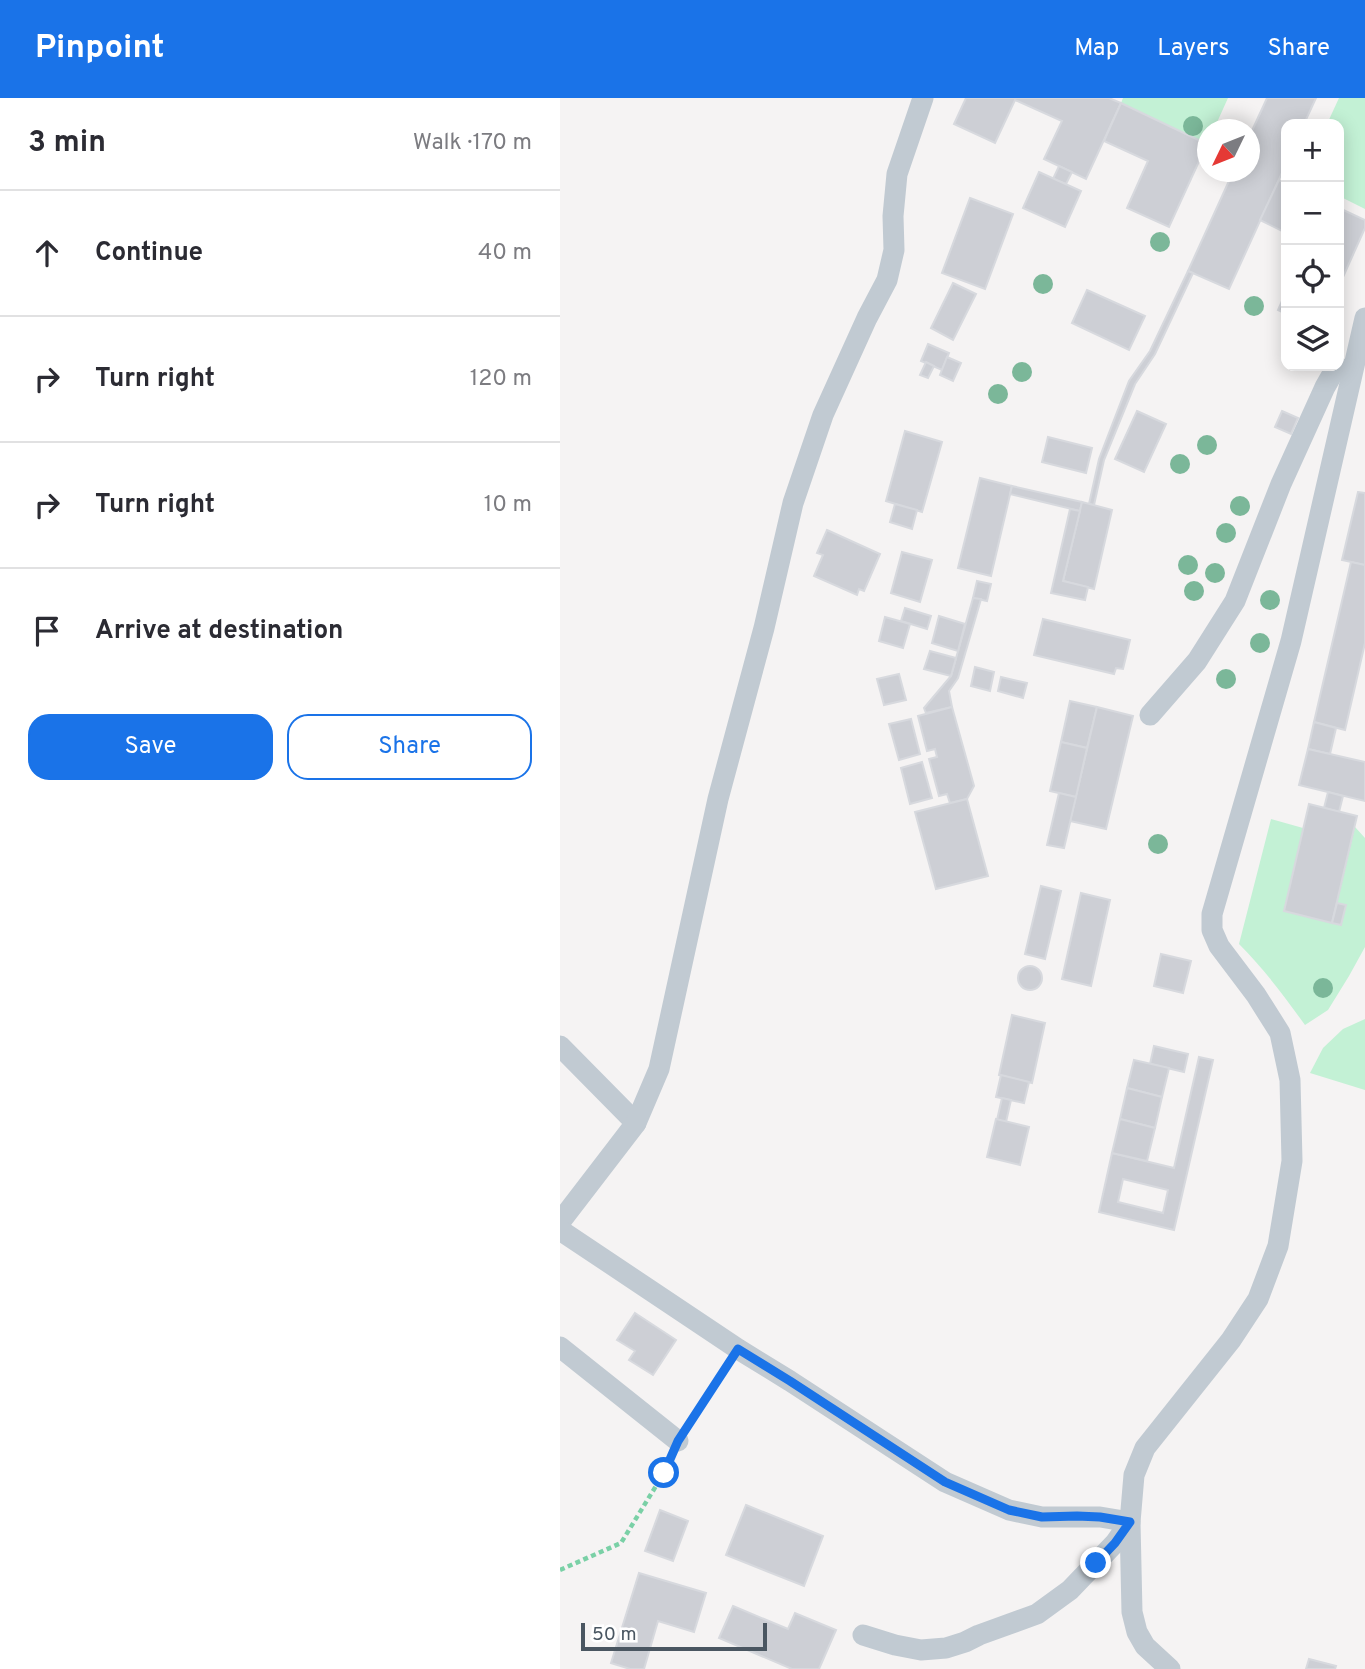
<!DOCTYPE html>
<meta charset="utf-8">
<style>
body{margin:0;font-family:Overpass,sans-serif;background:#f2f2f3;color:#2b2b33}
.controls{position:absolute;right:21px;top:21px;display:grid;overflow:hidden;border-radius:14px;box-shadow:0 4px 18px #0003}
.controls button{width:63px;height:63px;display:grid;place-items:center;padding:0;border:0;border-bottom:2px solid #e1e1e2;background:#fff;color:#2b2b33;font:35px sans-serif}
.compass{position:absolute;left:637px;top:21px;width:63px;height:63px;border-radius:50%;background:#fff;box-shadow:0 4px 18px #0003;rotate:227deg}
.scale{position:absolute;left:21px;bottom:18px;width:186px;box-sizing:border-box;padding-left:7px;border:4px solid #4a5661;border-top:0;font-size:19px;line-height:24px;white-space:nowrap;color:#4a5661;-webkit-text-stroke:5px #fff;paint-order:stroke}
.stop{position:absolute;width:21px;height:21px;margin:-16px;border:5px solid #1a73e8;border-radius:50%;background:#fff}
.stop.end{background:#1a73e8;border-color:#fff;box-shadow:0 2px 7px #0008}
.list{margin:0;padding:0;list-style:none}
h2{display:flex;justify-content:space-between;align-items:center;height:91px;margin:0;padding:0 28px;font-size:30px}
h2 small{font-size:23px;font-weight:400;color:#7c7c81}
.list li{display:grid;grid-template-columns:46px 1fr auto;gap:21px;align-items:center;box-sizing:border-box;height:126px;padding:0 28px;border-top:2px solid #e1e1e2}
.list b{display:block;font-size:26px;white-space:nowrap}
.list em{font-size:23px;font-style:normal;color:#7c7c81}
.actions{display:flex;gap:14px;padding:21px 28px}
.actions a{flex:1;padding:16px 0;border:2px solid #1a73e8;border-radius:21px;text-align:center;font-size:24px;color:#1a73e8}
.actions .main{background:#1a73e8;color:#fff}
.icon{flex:none;width:38px;height:38px;fill:none;stroke:currentColor;stroke-width:2;stroke-linecap:round;stroke-linejoin:round}
.map{position:relative;flex:none;width:805px;height:1571px;overflow:hidden}
header{display:flex;align-items:center;gap:42px;box-sizing:border-box;height:98px;padding:0 35px;background:#1a73e8;color:#fff}
header strong{font-size:33px}
nav{display:flex;gap:38px;margin-inline-start:auto;font-size:24px}
main{display:flex}
aside{flex:1;background:#fff}
.map>svg:first-child{display:block}
</style>
<header>
<strong>Pinpoint</strong>
<nav><a>Map</a><a>Layers</a><a>Share</a></nav>
</header>
<main>
<aside>
<h2>3 min<small>Walk · 170 m</small></h2>
<ul class="list">
<li><svg class="icon" aria-label="ahead" viewBox="0 0 24 24"><path d="M12 20V5M6 11l6-6 6 6"/></svg><div><b>Continue</b></div><em>40 m</em></li>
<li><svg class="icon" aria-label="right" viewBox="0 0 24 24"><path d="M7 20v-9h11M14 6l5 5-5 5"/></svg><div><b>Turn right</b></div><em>120 m</em></li>
<li><svg class="icon" aria-label="right" viewBox="0 0 24 24"><path d="M7 20v-9h11M14 6l5 5-5 5"/></svg><div><b>Turn right</b></div><em>10 m</em></li>
<li><svg class="icon" aria-label="arrive" viewBox="0 0 24 24"><path d="M6 21V4h12l-3 4 3 4H6"/></svg><div><b>Arrive at destination</b></div></li>
</ul>
<div class="actions"><a class="main">Save</a><a>Share</a></div>
</aside>
<div class="map">
<svg width="805" height="1571" viewBox="0 0 805 1571">
<rect width="100%" height="100%" fill="#f5f3f3"/>
<g fill="#c3f1d5">
<polygon points="563,0 668,0 654,31 648,32 647,46 561,5"/>
<polygon points="779,0 805,0 805,111 779,98 779,26 767,26"/>
<path d="M711 721 743 730 724 813 781 827 786 807 777 805 795 729 805 740V849L789 878 768 912 745 927C724 898 704 871 679 846Z"/>
<polygon points="805,921 805,992 750,975 763,950 783,931"/>
</g>
<g fill="#cdcfd5" stroke="#d7d9de" stroke-width="2" fill-rule="evenodd">
<polygon points="406,0 549,0 561,5 526,81 484,61 502,23 455,2 435,45 394,26"/>
<polygon points="707,0 756,0 744,26 726,26 726,66 669,191 628,173 673,74 690,74 690,37"/>
<polygon points="561,5 647,46 609,129 567,110 588,63 544,43"/>
<polygon points="646,50 648,51 648,67 639,63"/>
<polygon points="499,68 512,74 506,86 493,81"/>
<polygon points="479,74 521,93 505,129 463,110"/>
<polygon points="719,82 726,86 726,135 700,122"/>
<polygon points="410,100 453,116 425,191 382,175"/>
<polygon points="779,110 805,122 805,130 779,188"/>
<polygon points="628,173 633,175 595,256 575,286 544,362 534,407 529,406 539,361 569,283 590,253"/>
<polygon points="393,185 416,196 393,242 371,230"/>
<polygon points="527,192 585,218 569,252 512,225"/>
<polygon points="726,194 726,216 718,212"/>
<polygon points="368,246 389,255 382,272 361,263"/>
<polygon points="387,259 401,265 393,283 380,277"/>
<polygon points="366,264 374,268 368,280 360,277"/>
<polygon points="577,313 606,326 584,374 555,361"/>
<polygon points="722,313 738,320 731,336 715,329"/>
<polygon points="345,333 382,344 362,414 326,403"/>
<polygon points="488,339 532,350 526,375 482,364"/>
<polygon points="420,380 452,388 431,478 398,470"/>
<polygon points="452,388 522,404 520,413 450,396"/>
<polygon points="798,394 805,395 805,467 782,462"/>
<polygon points="522,404 552,412 534,491 503,483"/>
<polygon points="335,406 357,412 352,431 330,424"/>
<polygon points="510,411 520,413 503,483 528,489 525,502 491,495"/>
<polygon points="267,432 320,456 304,493 299,491 297,497 254,478 263,457 257,455"/>
<polygon points="342,454 372,462 360,504 331,495"/>
<polygon points="791,464 805,467 805,545 785,632 754,624"/>
<polygon points="417,483 431,486 427,503 413,500"/>
<polygon points="413,500 421,501 398,580 389,593 392,609 366,615 364,610 391,578"/>
<polygon points="345,510 371,518 367,531 341,523"/>
<polygon points="379,518 405,526 398,553 372,545"/>
<polygon points="325,519 350,526 343,550 319,543"/>
<polygon points="483,521 570,542 563,571 556,570 554,576 474,557"/>
<polygon points="370,553 396,560 391,578 364,571"/>
<polygon points="415,569 434,574 430,593 411,588"/>
<polygon points="339,576 346,602 324,607 317,581"/>
<polygon points="441,579 467,585 463,600 438,593"/>
<polygon points="510,603 537,609 527,650 501,644"/>
<polygon points="392,609 414,688 407,701 390,705 387,696 379,698 369,661 377,659 375,651 367,653 358,618"/>
<polygon points="537,609 573,618 546,731 510,723"/>
<polygon points="351,621 360,656 339,662 329,626"/>
<polygon points="754,624 776,630 770,656 748,651"/>
<polygon points="501,644 527,650 516,699 490,693"/>
<polygon points="748,651 805,664 805,703 739,687"/>
<polygon points="362,664 372,700 350,706 341,670"/>
<polygon points="768,694 783,698 779,714 764,710"/>
<polygon points="499,695 516,699 504,750 487,747"/>
<polygon points="407,701 428,778 376,791 355,714"/>
<polygon points="749,706 797,718 772,825 724,813"/>
<polygon points="481,788 501,793 485,861 465,856"/>
<polygon points="521,795 550,802 531,888 502,881"/>
<polygon points="777,805 786,807 781,827 772,825"/>
<polygon points="601,856 631,863 623,895 594,888"/>
<circle cx="470" cy="880" r="12"/>
<polygon points="452,917 485,925 472,985 439,977"/>
<polygon points="594,948 628,956 624,974 590,966"/>
<path d="M639 959 653 962 614 1132 539 1114 552 1055 614 1070ZM563 1081 608 1092 603 1115 558 1104Z"/>
<polygon points="574,962 609,970 602,999 567,990"/>
<polygon points="441,977 469,984 464,1005 436,999"/>
<polygon points="567,990 602,999 595,1030 560,1021"/>
<polygon points="442,1000 451,1002 446,1024 437,1022"/>
<polygon points="436,1021 469,1029 460,1067 427,1059"/>
<polygon points="560,1021 595,1030 587,1063 552,1055"/>
<polygon points="75,1215 116,1242 93,1277 69,1262 75,1253 57,1242"/>
<polygon points="186,1407 263,1438 244,1488 166,1457"/>
<polygon points="100,1412 128,1423 113,1463 85,1453"/>
<polygon points="79,1475 146,1495 134,1534 98,1523 84,1571 70,1571 51,1565"/>
<polygon points="173,1508 228,1531 235,1515 276,1532 259,1571 232,1571 159,1540"/>
<polygon points="749,1561 776,1568 775,1571 746,1571"/>
</g>
<g fill="none" stroke-linecap="round" stroke-linejoin="round">
<g stroke="#7ad0a6" stroke-width="4.5" stroke-dasharray="5 3.5" stroke-linecap="butt">
<polyline points="129,1327 166,1270"/>
<polyline points="0,1472 61,1445 104,1375 110,1362"/>
</g>
<g stroke="#c1cad2" stroke-width="21">
<polyline points="590,617 637,563 675,503 721,386 765,289 777,268"/>
<polyline points="0,948 76,1025"/>
<polyline points="0,1124 76,1025 99,971 158,701 204,530 233,405 263,317 307,220 327,182 334,152 333,118 337,76 363,0"/>
<polyline points="0,1132 178,1251 230,1283 385,1384 449,1412 482,1419 540,1419 570,1424 555,1445 510,1492 477,1516 419,1537 405,1544 386,1550 361,1552 335,1547 303,1537"/>
<polyline points="0,1249 118,1343"/>
<polyline points="610,1571 585,1548 577,1534 572,1514 570,1424 574,1377 585,1350 671,1242 698,1201 718,1148 732,1063 730,982 720,935 696,897 659,848 652,832 652,816 731,543 805,220"/>
</g>
</g>
<g fill="#7bb799">
<circle cx="633" cy="28" r="10"/>
<circle cx="600" cy="144" r="10"/>
<circle cx="483" cy="186" r="10"/>
<circle cx="694" cy="208" r="10"/>
<circle cx="462" cy="274" r="10"/>
<circle cx="438" cy="296" r="10"/>
<circle cx="647" cy="347" r="10"/>
<circle cx="620" cy="366" r="10"/>
<circle cx="680" cy="408" r="10"/>
<circle cx="666" cy="435" r="10"/>
<circle cx="628" cy="467" r="10"/>
<circle cx="655" cy="475" r="10"/>
<circle cx="634" cy="493" r="10"/>
<circle cx="710" cy="502" r="10"/>
<circle cx="700" cy="545" r="10"/>
<circle cx="666" cy="581" r="10"/>
<circle cx="598" cy="746" r="10"/>
<circle cx="763" cy="890" r="10"/>
</g>
<g fill="none" stroke-linecap="round" stroke-linejoin="round">
<polyline stroke="#1a73e8" stroke-width="9" points="104,1375 118,1343 178,1251 230,1283 385,1384 449,1412 482,1419 517,1418 540,1419 570,1424 555,1445 536,1465"/>
</g>
</svg>
<div class="controls">
<button>+</button>
<button>−</button>
<button><svg class="icon" aria-label="locate" viewBox="0 0 24 24"><circle cx="12" cy="12" r="6"/><path d="M12 2v4M12 18v4M2 12h4M18 12h4"/></svg></button>
<button><svg class="icon" aria-label="layers" viewBox="0 0 24 24"><path d="M12 4l9 5-9 5-9-5zM3 14l9 5 9-5"/></svg></button>
</div>
<svg class="compass" viewBox="-18 -18 36 36"><path d="M0-13l5 13h-10z" fill="#e53935"/><path d="M0 13l5-13h-10z" fill="#7c7c81"/></svg>
<div class="scale">50 m</div>
<div class="stop" style="left:104px;top:1375px"></div>
<div class="stop end" style="left:536px;top:1465px"></div>
</div>
</main>
